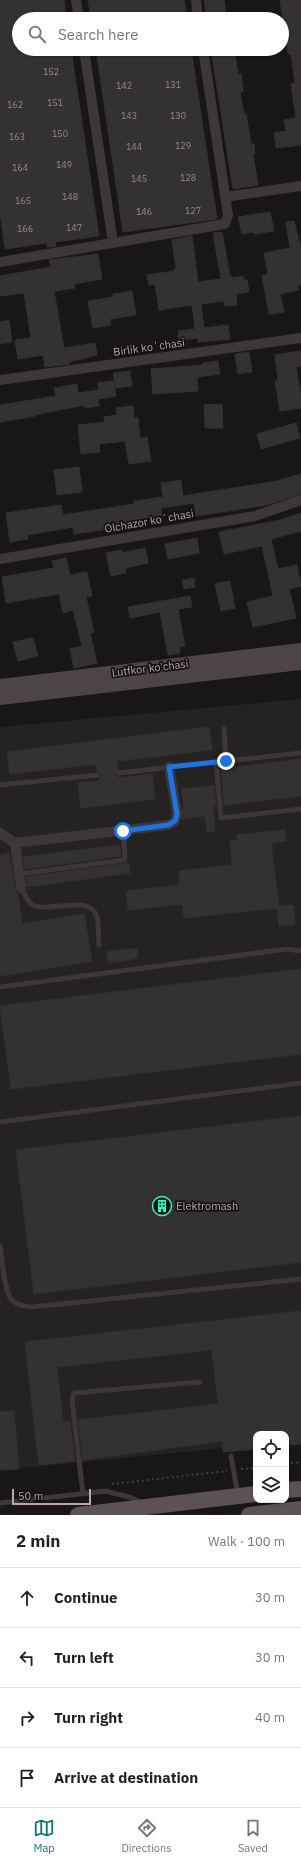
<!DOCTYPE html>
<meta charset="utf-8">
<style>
body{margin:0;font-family:"IBM Plex Sans",sans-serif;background:#f2f2f2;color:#202124}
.controls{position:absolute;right:12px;bottom:12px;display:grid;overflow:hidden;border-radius:8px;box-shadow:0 1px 3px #0004}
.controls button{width:36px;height:36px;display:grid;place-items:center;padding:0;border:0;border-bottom:1px solid #e0e0e0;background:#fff;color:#202124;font:20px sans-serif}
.scale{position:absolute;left:12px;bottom:10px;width:79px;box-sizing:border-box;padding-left:4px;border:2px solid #b8a7ab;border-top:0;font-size:11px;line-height:14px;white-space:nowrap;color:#b8a7ab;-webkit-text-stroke:3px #131111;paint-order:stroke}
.stop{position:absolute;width:12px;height:12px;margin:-9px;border:3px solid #1a73e8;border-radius:50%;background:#fff}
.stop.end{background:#1a73e8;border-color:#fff;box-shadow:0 1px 4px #0008}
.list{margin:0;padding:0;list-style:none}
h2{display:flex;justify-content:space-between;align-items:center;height:52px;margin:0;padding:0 16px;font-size:17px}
h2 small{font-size:13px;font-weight:400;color:#757577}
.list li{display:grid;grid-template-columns:26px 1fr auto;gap:12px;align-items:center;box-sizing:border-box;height:60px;padding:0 16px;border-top:1px solid #e0e0e0}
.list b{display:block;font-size:15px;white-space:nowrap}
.list em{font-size:13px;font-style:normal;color:#757577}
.icon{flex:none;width:22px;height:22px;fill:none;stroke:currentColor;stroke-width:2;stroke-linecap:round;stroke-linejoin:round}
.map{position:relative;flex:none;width:301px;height:1515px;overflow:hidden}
.search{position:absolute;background:#fff;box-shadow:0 1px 3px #0004;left:12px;right:12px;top:12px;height:44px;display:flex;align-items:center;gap:10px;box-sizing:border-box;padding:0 14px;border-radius:22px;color:#757577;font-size:15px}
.sheet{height:292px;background:#fff}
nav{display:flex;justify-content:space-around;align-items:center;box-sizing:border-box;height:56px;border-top:1px solid #e0e0e0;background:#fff;font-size:11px;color:#757577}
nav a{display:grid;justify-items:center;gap:2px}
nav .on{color:#0f766e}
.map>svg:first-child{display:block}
</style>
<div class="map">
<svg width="301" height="1515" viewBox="0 0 301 1515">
<rect width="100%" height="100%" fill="#181616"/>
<polygon fill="#252222" points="301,699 301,1440 286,1434 256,1434 256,1445 0,1470 0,727"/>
<g fill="#343131" stroke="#343030">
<polygon points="0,0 64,0 66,17 53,19 18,19 19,49 71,49 99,236 55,242 56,246 47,247 47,243 5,249 0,213"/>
<polygon points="88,0 184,0 187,19 91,19"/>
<polygon points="204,0 224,0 227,19 207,19"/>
<polygon points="280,0 301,0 301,117 296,118 291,84 295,83 291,54 288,54"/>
<polygon points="96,49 191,49 217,219 123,232"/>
<polygon points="211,49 234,49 238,74 241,74 243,92 240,92 244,114 246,114 251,144 254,144 255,153 253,154 258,185 233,189"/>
<polygon points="301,117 301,145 276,148 274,133 286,131 284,120"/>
<polygon points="270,212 274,231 254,234 254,232 242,234 238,217"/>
<polygon points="294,221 301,249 301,285 297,285 298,290 280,294 284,312 269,314 262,276 268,274 264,253 290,248 286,222"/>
<polygon points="222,232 230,276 232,276 232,278 243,276 243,280 247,280 249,292 236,294 237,305 225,306 224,301 201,304 204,328 228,325 230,339 198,342 198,338 179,340 178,331 195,329 192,305 159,310 155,284 149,285 147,275 174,271 174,269 176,269 172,240 192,236 198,282 221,279 213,233"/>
<polygon points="98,254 102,279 74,284 75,288 54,291 64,348 95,343 97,355 69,362 70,364 45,367 43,355 18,359 15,340 31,338 24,293 0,296 0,276 51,267 49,260"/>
<polygon points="132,291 136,315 110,319 111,325 93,328 88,301 113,297 113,294"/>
<polygon points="9,320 12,342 0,344 0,322"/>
<polygon points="301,351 301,366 296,367 301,396 301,408 280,411 275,381 278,381 275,355"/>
<polygon points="249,352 252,372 238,374 235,354"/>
<polygon points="218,361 220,374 197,377 198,391 153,394 151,369 203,365 203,363"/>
<polygon points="130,371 132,386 116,388 113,373"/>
<polygon points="114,381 116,396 98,399 99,406 85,408 84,405 35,415 35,416 0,422 0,405 56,396 54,388 77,384 78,393 99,390 98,383"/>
<polygon points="222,404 223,428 205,428 204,405"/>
<polygon points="133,406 134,418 138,418 140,438 147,437 151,461 129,464 125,441 99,444 100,452 81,454 78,425 105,422 104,417 117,415 116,408"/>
<polygon points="296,423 300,438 261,449 257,434"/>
<polygon points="79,467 82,492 57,495 54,470"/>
<polygon points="301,474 301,494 267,505 196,516 194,503 161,508 162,516 134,520 135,525 74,534 73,527 27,535 28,539 10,542 6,513 61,505 63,515 134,504 134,501 163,497 161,483 181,480 183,496 277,481"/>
<polygon points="301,513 301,531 271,539 278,569 297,565 301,586 289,589 296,618 253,627 247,602 273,596 262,546 224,554 219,532 280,520"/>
<polygon points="197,538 199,553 168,559 165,544"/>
<polygon points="145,548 148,563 125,568 126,573 111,576 106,553 121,550 122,553"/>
<polygon points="66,558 70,575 87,572 92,596 86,597 94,632 90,633 97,663 74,668 70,649 82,646 73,610 63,613 59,594 6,603 2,577 54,568 52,561"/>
<polygon points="194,578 195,587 184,589 182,580"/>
<polygon points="230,581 235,608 221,611 215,584"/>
<polygon points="190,596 192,607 178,609 185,646 179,647 180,653 168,655 160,612 130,618 128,607"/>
<polygon points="33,638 38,656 18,661 13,642"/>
<polygon points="209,727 212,750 117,761 118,769 115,774 119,778 152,774 155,799 81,808 78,783 98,781 101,774 97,771 96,764 10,774 7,752"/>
<polygon points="301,759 301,796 224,805 221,769"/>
<polygon points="214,786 216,806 213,806 215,831 207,832 205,816 182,819 183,809 184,809 182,789"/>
<polygon points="285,830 286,841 272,843 272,853 279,906 293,905 295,924 279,926 277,908 184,918 182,904 128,910 126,891 180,885 179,871 232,865 230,841 237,841 237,835"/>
<polygon points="120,845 121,856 25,869 23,857"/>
<polygon points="9,853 15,889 18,894 22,924 84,914 92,961 0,976 0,855"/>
<polygon points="129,863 130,873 27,887 26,877"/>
<polygon points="126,949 137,949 138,958 109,963 107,952"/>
<polygon points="301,969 301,1054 11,1089 0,1006"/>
<polygon points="301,1116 301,1262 34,1294 16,1150"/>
<polygon points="301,1311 301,1444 286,1445 286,1434 256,1434 256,1449 223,1452 222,1441 83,1460 78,1420 218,1404 212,1350 57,1367 63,1422 70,1421 75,1461 39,1465 25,1342"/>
<polygon points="14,1411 19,1469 0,1470 0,1412"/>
</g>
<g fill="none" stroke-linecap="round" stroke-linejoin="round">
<g stroke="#443c3e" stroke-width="2" stroke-dasharray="2 3" stroke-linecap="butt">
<polyline points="286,1464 301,1462"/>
<polyline points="241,1469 256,1468"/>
<polyline points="112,1484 227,1471"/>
</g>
<g stroke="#3d3737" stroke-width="5">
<polyline points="224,729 226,761"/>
<polyline points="301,753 216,762 221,818 301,809"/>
<polyline points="119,773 216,762"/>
<polyline points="0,785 97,775"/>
<polyline points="19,874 124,860 125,857 123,831"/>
<path d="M21 888C23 892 27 900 31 904 46 915 90 892 97 917 99 926 98 936 99 945"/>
<polyline points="0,987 287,949 301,951"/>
<polyline points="0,1122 301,1083"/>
<path d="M0 1246C2 1257 4 1293 12 1300 18 1306 25 1306 32 1307L301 1279"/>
<polyline points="231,1456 238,1495"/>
<polyline points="83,1494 72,1400 74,1393 200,1382"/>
<polyline points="0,1503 106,1491 132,1498 141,1503"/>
</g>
<g stroke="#3d3737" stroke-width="10">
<polyline points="76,0 79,19"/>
<polyline points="196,0 198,19"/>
<polyline points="84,49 113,243"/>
<polyline points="225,197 301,186"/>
<polyline points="0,262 225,224 228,215 203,49"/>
<polyline points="0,380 301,338"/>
<polyline points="0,559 255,516 301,500"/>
<polyline points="0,833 15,843 21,888"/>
<polyline points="15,843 168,825 175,821 177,814 169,767"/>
</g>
<g stroke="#4d4446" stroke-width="14">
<polyline points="0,686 301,650"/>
<polyline points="0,698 301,663"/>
</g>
<g stroke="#5c5254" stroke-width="16">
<polyline points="286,1490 301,1489"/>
<polyline points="78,1515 256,1494"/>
<polyline points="249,1515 301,1509"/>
</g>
</g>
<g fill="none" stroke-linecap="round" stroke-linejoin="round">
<polyline stroke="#1a73e8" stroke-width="5" points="123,831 168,825 175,821 177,814 169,767 226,761"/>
</g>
<defs>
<symbol id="building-ring" viewBox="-11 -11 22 22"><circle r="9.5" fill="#131111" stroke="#2df9c2" stroke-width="1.5"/><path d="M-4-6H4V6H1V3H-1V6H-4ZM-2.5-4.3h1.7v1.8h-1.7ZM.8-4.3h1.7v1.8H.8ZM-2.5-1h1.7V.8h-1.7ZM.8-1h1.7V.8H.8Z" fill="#2df9c2"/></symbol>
</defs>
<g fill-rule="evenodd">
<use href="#building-ring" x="151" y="1195" width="22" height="22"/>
</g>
<g text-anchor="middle" stroke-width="3.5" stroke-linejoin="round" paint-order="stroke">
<g font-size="9" fill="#978a8c">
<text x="51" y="75">152</text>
<text x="173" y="88">131</text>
<text x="124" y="89">142</text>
<text x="55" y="106">151</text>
<text x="15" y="108">162</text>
<text x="129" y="119">143</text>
<text x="178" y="119">130</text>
<text x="60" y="137">150</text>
<text x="17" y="140">163</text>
<text x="183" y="149">129</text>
<text x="134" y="150">144</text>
<text x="64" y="168">149</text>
<text x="20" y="171">164</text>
<text x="188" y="181">128</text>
<text x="139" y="182">145</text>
<text x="70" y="200">148</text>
<text x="23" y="204">165</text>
<text x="193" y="214">127</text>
<text x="144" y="215">146</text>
<text x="74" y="231">147</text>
<text x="25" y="232">166</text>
</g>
<g font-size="11" fill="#b8a7ab" stroke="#131111">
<text transform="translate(149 347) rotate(-8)" y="4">Birlik koʻchasi</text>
<text transform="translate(149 521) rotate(-10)" y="4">Olchazor koʻchasi</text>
<text transform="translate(150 668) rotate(-7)" y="4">Lutfkor ko'chasi</text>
</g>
<g font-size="11" fill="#b8a7ab" stroke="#131111" text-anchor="start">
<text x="176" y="1210">Elektromash</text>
</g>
</g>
</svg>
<div class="controls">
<button><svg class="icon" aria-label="locate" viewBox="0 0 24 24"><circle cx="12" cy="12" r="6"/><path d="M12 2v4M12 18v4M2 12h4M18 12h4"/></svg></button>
<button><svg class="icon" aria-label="layers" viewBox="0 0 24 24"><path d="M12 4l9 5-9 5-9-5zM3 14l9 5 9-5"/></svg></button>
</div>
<div class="scale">50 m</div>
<div class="stop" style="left:123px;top:831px"></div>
<div class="stop end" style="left:226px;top:761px"></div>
<div class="search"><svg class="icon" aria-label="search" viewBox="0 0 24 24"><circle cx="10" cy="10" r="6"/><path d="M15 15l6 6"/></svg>Search here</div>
</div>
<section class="sheet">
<h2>2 min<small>Walk · 100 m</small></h2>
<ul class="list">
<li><svg class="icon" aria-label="ahead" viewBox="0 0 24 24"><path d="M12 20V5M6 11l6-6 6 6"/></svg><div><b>Continue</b></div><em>30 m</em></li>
<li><svg class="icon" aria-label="left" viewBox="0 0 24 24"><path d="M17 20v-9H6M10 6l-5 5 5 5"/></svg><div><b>Turn left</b></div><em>30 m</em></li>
<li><svg class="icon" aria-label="right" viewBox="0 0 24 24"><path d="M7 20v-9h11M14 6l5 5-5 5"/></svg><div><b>Turn right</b></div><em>40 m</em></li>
<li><svg class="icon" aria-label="arrive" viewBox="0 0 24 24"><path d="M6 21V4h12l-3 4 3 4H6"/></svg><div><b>Arrive at destination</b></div></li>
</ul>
</section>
<nav>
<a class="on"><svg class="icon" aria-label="map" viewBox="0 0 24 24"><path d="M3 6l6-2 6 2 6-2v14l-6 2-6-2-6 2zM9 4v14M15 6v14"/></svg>Map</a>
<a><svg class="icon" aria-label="directions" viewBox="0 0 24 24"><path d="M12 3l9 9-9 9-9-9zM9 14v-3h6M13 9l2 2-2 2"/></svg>Directions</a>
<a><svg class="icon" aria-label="saved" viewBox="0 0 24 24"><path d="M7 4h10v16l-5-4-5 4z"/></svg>Saved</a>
</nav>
